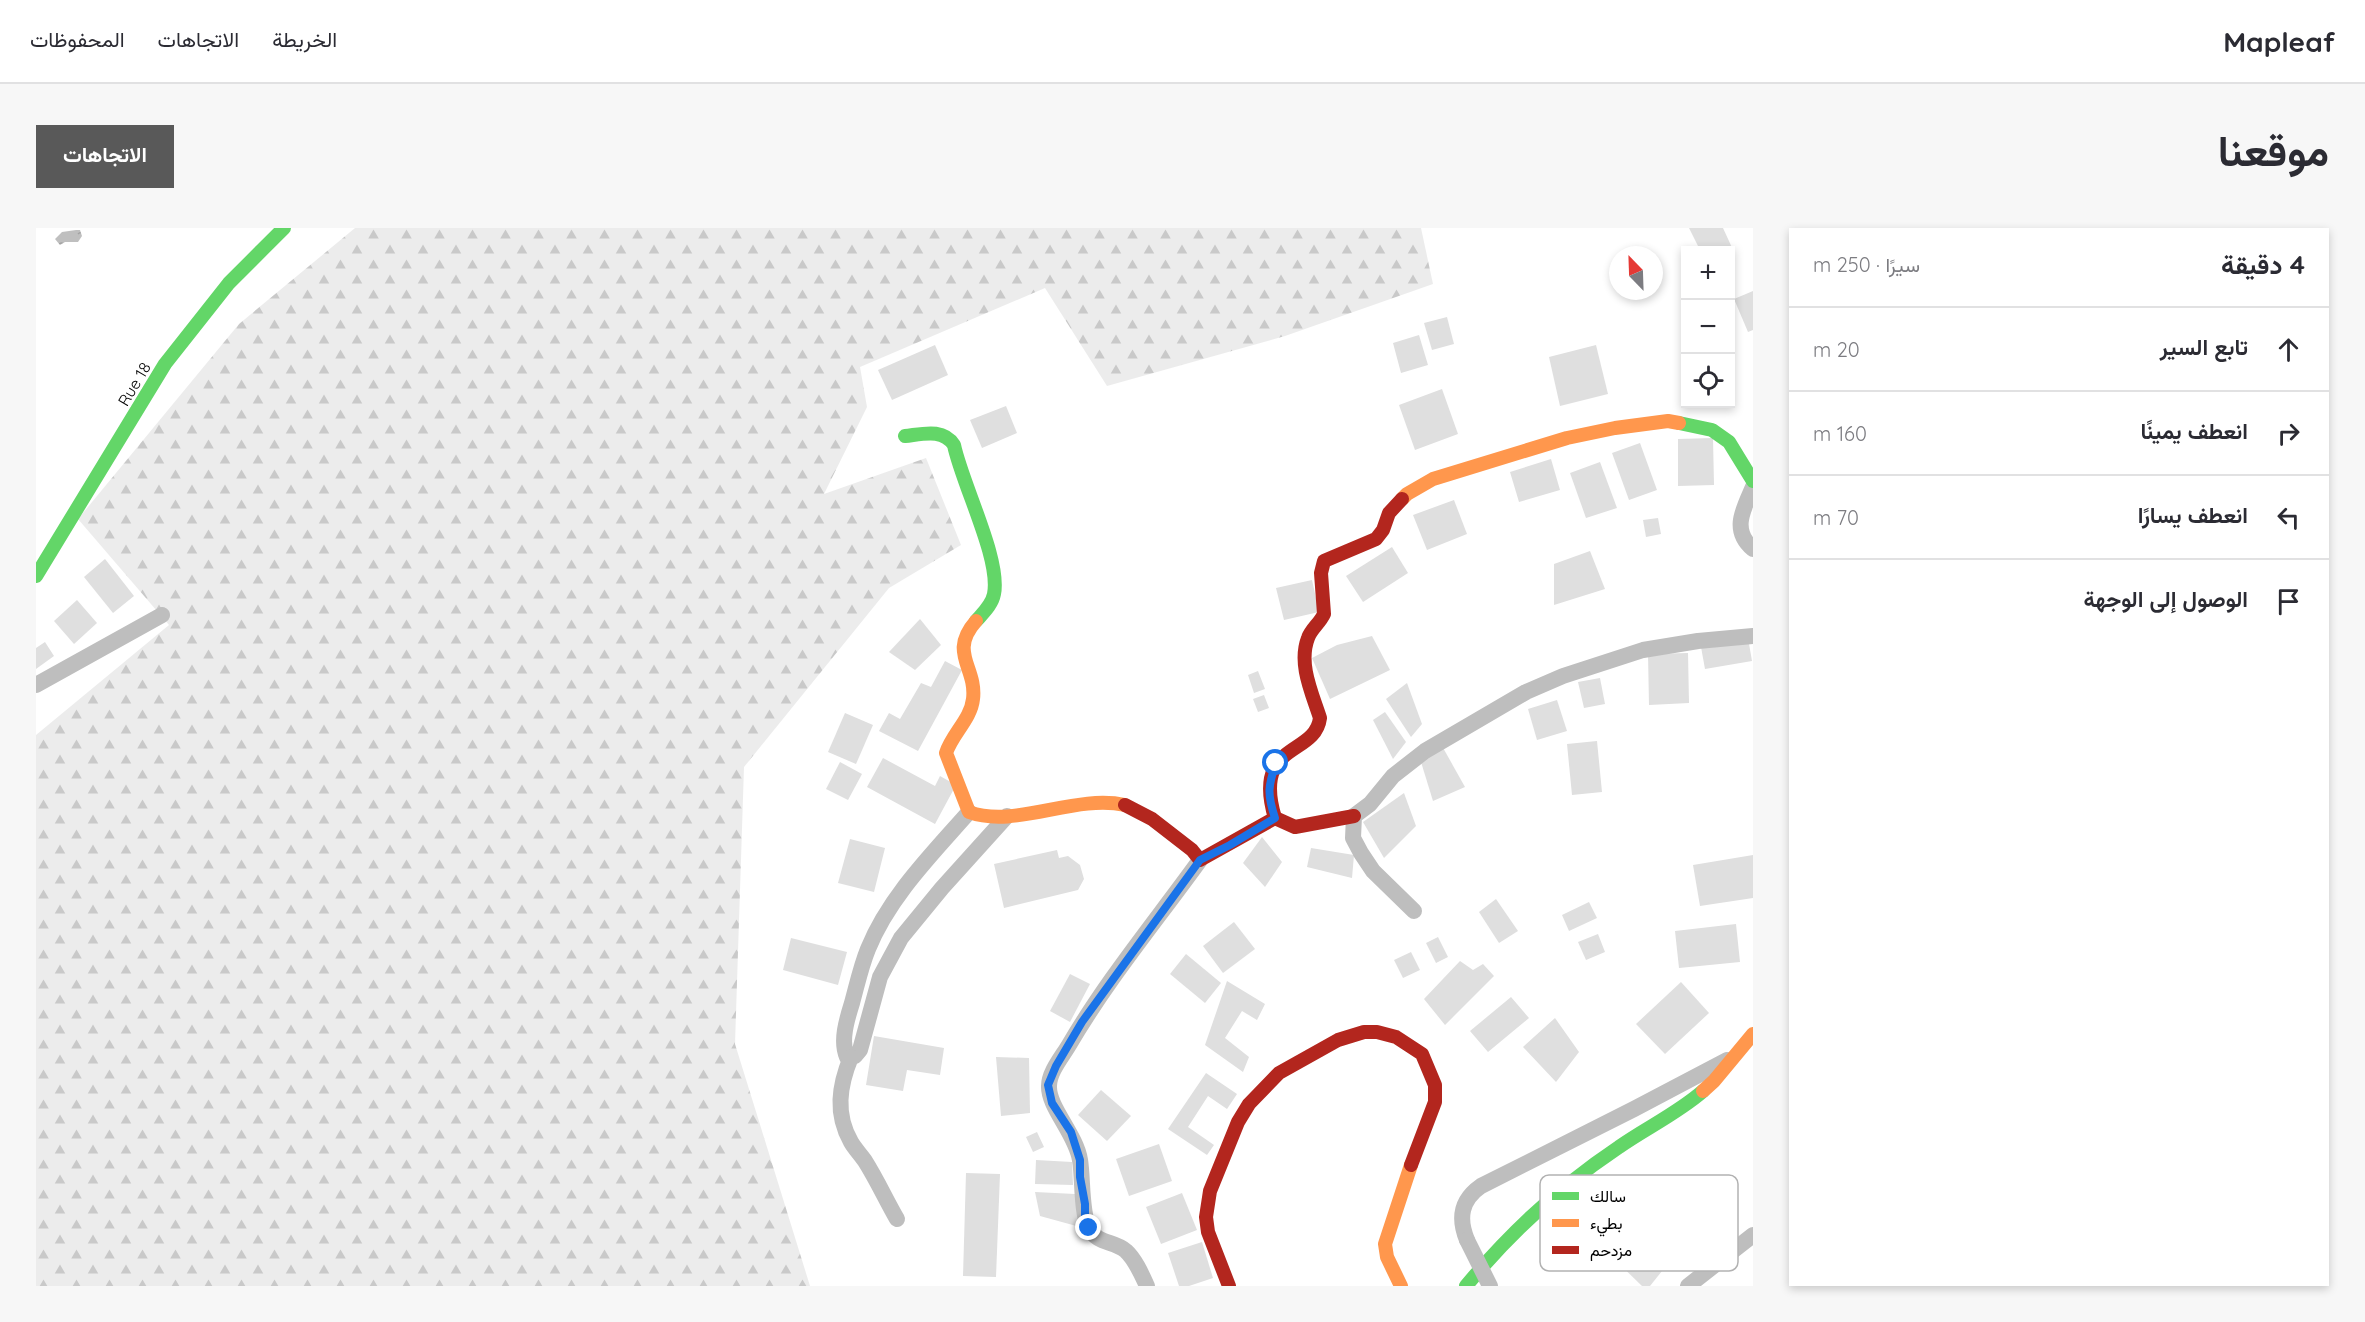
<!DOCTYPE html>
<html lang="ar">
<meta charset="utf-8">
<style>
body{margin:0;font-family:Quicksand,Vazirmatn,sans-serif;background:#f7f7f7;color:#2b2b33;direction:rtl}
.controls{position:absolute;right:18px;top:18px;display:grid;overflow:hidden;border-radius:0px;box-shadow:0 3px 9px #0003}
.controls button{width:54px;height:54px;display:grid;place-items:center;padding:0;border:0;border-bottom:2px solid #e1e1e2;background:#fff;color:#2b2b33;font:30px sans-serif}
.compass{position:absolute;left:1573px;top:18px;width:54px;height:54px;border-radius:50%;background:#fff;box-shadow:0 3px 9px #0003;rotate:337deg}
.stop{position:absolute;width:18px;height:18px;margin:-14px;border:4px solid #1a73e8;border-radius:50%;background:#fff}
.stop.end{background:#1a73e8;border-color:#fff;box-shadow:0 2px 6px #0008}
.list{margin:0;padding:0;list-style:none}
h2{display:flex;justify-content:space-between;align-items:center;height:78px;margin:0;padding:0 24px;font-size:26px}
h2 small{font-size:20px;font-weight:400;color:#7c7c81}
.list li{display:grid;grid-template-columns:39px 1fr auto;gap:18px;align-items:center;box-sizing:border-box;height:84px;padding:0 24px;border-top:2px solid #e1e1e2}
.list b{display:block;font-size:22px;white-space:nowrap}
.list em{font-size:20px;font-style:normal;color:#7c7c81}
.icon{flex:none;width:33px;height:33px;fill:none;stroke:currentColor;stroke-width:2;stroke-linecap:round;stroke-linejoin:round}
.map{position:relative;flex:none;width:1717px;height:1058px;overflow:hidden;direction:ltr;border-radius:0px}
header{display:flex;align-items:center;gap:36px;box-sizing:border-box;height:84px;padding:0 30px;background:#fff;border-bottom:2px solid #e1e1e2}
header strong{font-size:28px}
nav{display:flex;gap:33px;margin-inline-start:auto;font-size:21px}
.intro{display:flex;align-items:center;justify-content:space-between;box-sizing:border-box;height:144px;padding:0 36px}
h1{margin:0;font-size:42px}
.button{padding:15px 27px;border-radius:0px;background:#595959;color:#fff;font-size:21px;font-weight:700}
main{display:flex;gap:36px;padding:0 36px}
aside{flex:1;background:#fff;border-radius:0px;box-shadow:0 3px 9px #0003}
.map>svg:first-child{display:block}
</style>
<header>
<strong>Mapleaf</strong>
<nav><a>الخريطة</a><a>الاتجاهات</a><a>المحفوظات</a></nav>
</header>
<div class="intro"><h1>موقعنا</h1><a class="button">الاتجاهات</a></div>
<main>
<aside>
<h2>4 دقيقة<small>سيرًا · 250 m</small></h2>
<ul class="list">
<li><svg class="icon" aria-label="ahead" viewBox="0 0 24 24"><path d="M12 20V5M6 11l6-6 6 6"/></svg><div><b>تابع السير</b></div><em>20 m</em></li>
<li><svg class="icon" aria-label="right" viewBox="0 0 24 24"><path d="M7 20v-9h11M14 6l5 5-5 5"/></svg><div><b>انعطف يمينًا</b></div><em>160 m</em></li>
<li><svg class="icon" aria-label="left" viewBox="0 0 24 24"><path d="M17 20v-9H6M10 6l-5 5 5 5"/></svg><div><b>انعطف يسارًا</b></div><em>70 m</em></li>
<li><svg class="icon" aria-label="arrive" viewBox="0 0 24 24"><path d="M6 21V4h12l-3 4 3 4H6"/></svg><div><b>الوصول إلى الوجهة</b></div></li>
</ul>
</aside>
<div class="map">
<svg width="1717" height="1058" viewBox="0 0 1717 1058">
<defs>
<pattern id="forest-firs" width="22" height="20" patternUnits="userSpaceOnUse" patternTransform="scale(1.5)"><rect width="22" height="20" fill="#ececec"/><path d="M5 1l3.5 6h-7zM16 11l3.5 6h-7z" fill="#c9c9c9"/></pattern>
<pattern id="water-ripples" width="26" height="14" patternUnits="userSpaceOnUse" patternTransform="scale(1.5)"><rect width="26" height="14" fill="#bfbfbf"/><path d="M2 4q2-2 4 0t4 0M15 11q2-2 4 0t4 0" fill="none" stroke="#a2a2a2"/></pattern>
</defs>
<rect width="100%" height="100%" fill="#fff"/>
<polygon fill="url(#forest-firs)" points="319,0 1385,0 1397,56 1249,108 1071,158 1009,60 824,139 831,179 788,266 890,230 925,317 853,360 708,539 699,816 774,1058 0,1058 0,507 133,397 42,291 203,96"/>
<polygon fill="url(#water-ripples)" points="40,2 44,2 46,8 42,14 29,14 24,17 19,11 26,4"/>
<g fill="#dfdfdf">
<polygon points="1653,0 1687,0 1698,24 1694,25 1694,22 1664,22"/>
<polygon points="1717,63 1717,102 1712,104 1698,71"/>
<polygon points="1411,89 1418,116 1396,122 1388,95"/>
<polygon points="1383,107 1392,137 1365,145 1357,115"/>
<polygon points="899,117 912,147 856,172 842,142"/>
<polygon points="1560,117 1572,166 1524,178 1513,129"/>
<polygon points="1406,161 1422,206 1379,222 1363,177"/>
<polygon points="970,178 981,205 946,220 934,192"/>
<polygon points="1677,210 1678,257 1642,258 1642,211"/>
<polygon points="1604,215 1621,262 1593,272 1576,225"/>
<polygon points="1515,231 1524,262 1483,274 1474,244"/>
<polygon points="1564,234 1581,280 1550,290 1534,245"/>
<polygon points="1418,272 1431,306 1391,322 1377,287"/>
<polygon points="1622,290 1625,306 1610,309 1607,292"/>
<polygon points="1356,319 1372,345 1327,374 1310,348"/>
<polygon points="1554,323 1569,361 1518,377 1518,336"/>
<polygon points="69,331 98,368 77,385 48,349"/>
<polygon points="1276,352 1283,384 1248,392 1240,360"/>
<polygon points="41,372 61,395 38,416 18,393"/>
<polygon points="884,391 905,417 879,442 853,424"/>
<polygon points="1336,408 1354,442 1294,471 1276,430 1301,417"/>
<polygon points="1712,410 1716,433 1669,441 1665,419"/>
<polygon points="9,414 18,428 0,441 0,420"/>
<polygon points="1652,425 1653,475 1613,477 1612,426"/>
<polygon points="909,433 926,442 882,523 843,503 853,485 864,491 885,455 895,459"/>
<polygon points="1222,443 1229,461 1218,465 1212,447"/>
<polygon points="1564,450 1569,476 1548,480 1542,454"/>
<polygon points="1371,455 1386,496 1375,509 1350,471"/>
<polygon points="1228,467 1233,480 1222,484 1217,471"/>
<polygon points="1521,472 1531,503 1501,512 1492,481"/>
<polygon points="1349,484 1370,514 1357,531 1337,492"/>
<polygon points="809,485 837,497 820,536 792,524"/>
<polygon points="1561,513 1566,564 1536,567 1531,516"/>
<polygon points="1406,518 1429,559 1397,573 1385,534"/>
<polygon points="847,530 899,558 904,548 920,557 899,596 831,559"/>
<polygon points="804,534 826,546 812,572 790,561"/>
<polygon points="1368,565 1380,598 1348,630 1327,594"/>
<polygon points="1226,609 1246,634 1229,659 1207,635"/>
<polygon points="814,611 849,620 838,664 802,655"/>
<polygon points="1275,620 1318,627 1316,650 1271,639"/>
<polygon points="1021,622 1023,630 1032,628 1044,637 1048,651 1042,662 968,680 958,636"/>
<polygon points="1717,627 1717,670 1664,678 1657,637"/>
<polygon points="1460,671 1482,703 1463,715 1443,684"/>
<polygon points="1553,674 1561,690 1533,703 1526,687"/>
<polygon points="1198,694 1219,721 1187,745 1167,718"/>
<polygon points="1700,696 1704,734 1643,740 1639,703"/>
<polygon points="1562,706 1569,724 1550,732 1542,714"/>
<polygon points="1402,709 1412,729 1400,735 1390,715"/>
<polygon points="755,710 811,724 802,757 747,742"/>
<polygon points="1375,724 1384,742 1367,750 1358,732"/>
<polygon points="1150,726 1185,755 1169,775 1134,746"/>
<polygon points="1424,733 1437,742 1447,736 1458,748 1409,797 1388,771"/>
<polygon points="1034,746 1054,756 1034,794 1014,783"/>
<polygon points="1191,753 1229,776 1221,792 1206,783 1189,810 1213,829 1207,844 1169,817"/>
<polygon points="1645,754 1673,785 1629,826 1600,796"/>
<polygon points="1475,769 1493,790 1452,824 1434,803"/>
<polygon points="1519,790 1543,824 1520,854 1487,819"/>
<polygon points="838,808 908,820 904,847 871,842 867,863 830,857"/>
<polygon points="960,829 993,830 994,885 965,888"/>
<polygon points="1170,845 1201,866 1191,881 1172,868 1152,899 1178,917 1171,927 1132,901"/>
<polygon points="1065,862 1095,888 1071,913 1042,887"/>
<polygon points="1001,904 1008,919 997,924 990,909"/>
<polygon points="1123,916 1136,953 1093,968 1080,931"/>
<polygon points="1000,932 1036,934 1037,957 999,956"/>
<polygon points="930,945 964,946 960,1049 927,1048"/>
<polygon points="999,964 1039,966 1044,999 1004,988"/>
<polygon points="1146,965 1161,1002 1125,1016 1110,979"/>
<polygon points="1605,994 1638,1028 1614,1058 1606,1058 1572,1025"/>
<polygon points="1166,1014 1177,1050 1153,1058 1143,1058 1132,1025"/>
</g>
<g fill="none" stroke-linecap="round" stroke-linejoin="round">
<g stroke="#bebebe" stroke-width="16">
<path d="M1717 259C1707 282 1695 302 1717 321"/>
<polyline points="0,457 126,387"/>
<path d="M933 584C896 626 853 669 832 721 825 738 821 757 816 775 811 791 804 813 811 829L819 828 824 822 844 749 865 710 906 660 971 588"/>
<polyline points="1378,683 1337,643 1325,625 1317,610 1318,588 1334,576 1357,548 1389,523 1490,464 1527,448 1607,422 1662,413 1717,408"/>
<path d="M815 829C803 858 799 886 815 914 819 921 825 927 829 933 841 952 850 972 861 991"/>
<path d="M1431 1012C1422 990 1425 972 1445 958L1598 881 1691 832"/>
<path d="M1111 1058C1106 1047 1099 1031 1090 1023 1077 1012 1062 1017 1053 1000 1045 985 1047 949 1044 932 1040 906 1012 879 1013 858 1013 844 1026 829 1033 817 1071 752 1120 693 1164 632"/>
<polyline points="1652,1058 1717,1007"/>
</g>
<g stroke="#63d668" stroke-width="14">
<polyline points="1643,195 1676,202 1693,214 1717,253"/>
<path d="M869 208C887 206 907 200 918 217 926 256 965 331 958 366 956 377 947 385 940 393"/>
<polyline points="0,348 129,136 193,55 248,0"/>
<path d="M1430 1058C1474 1005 1526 957 1583 919 1610 900 1642 885 1667 863"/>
</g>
<g stroke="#ff974d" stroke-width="14">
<polyline points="1366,271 1371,266 1397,251 1531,210 1579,200 1632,193 1643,195"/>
<path d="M940 393C912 425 941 439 937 471 935 491 916 506 910 525L933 584C979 601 1038 566 1089 577"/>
<polyline points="1667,863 1678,853 1717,806"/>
<polyline points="1365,1058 1351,1029 1349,1016 1375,937"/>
</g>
<g stroke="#b3261e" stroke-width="14">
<polyline points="1089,577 1116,591 1156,622 1164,632 1239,590 1259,599 1318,588"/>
<path d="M1239 590C1216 513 1279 529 1284 490 1276 465 1262 436 1272 410 1275 401 1284 395 1288 386L1285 345 1288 333 1340 311 1347 302 1353 285 1366 271"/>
<polyline points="1193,1058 1172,1004 1170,989 1174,963 1202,894 1213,876 1243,845 1302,812 1328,804 1341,804 1360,809 1386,826 1399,857 1399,874 1375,937"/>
</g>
<polyline stroke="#bebebe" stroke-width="16" points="1431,1012 1454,1058"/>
</g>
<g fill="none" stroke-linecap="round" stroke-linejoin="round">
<path stroke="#1a73e8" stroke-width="8" d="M1053 1000 1049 991V976L1044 949V932L1035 904 1016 875 1012 857 1020 838 1046 794 1164 632 1194 617 1239 590C1231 566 1232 558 1240 535"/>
</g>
<g text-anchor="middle" stroke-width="5" stroke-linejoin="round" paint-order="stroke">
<g font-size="16" fill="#000" stroke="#fff">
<text transform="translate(98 156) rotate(-59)" y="6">Rue 18</text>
</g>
</g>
<rect x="1504" y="947" width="198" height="96" rx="9" fill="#fff" stroke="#b2b2b2" stroke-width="1.5"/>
<rect x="1516" y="964" width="27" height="8" fill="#63d668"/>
<rect x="1516" y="991" width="27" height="8" fill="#ff974d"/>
<rect x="1516" y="1018" width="27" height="8" fill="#b3261e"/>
<g font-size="16" fill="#000">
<text x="1554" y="974">سالك</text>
<text x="1554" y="1001">بطيء</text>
<text x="1554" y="1028">مزدحم</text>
</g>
</svg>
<div class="controls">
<button>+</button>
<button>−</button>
<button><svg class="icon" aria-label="locate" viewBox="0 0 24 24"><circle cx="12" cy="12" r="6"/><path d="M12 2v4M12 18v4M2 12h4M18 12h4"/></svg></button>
</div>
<svg class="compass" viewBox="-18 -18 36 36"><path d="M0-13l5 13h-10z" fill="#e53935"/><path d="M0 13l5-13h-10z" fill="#7c7c81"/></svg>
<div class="stop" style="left:1240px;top:535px"></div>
<div class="stop end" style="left:1053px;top:1000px"></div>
</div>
</main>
